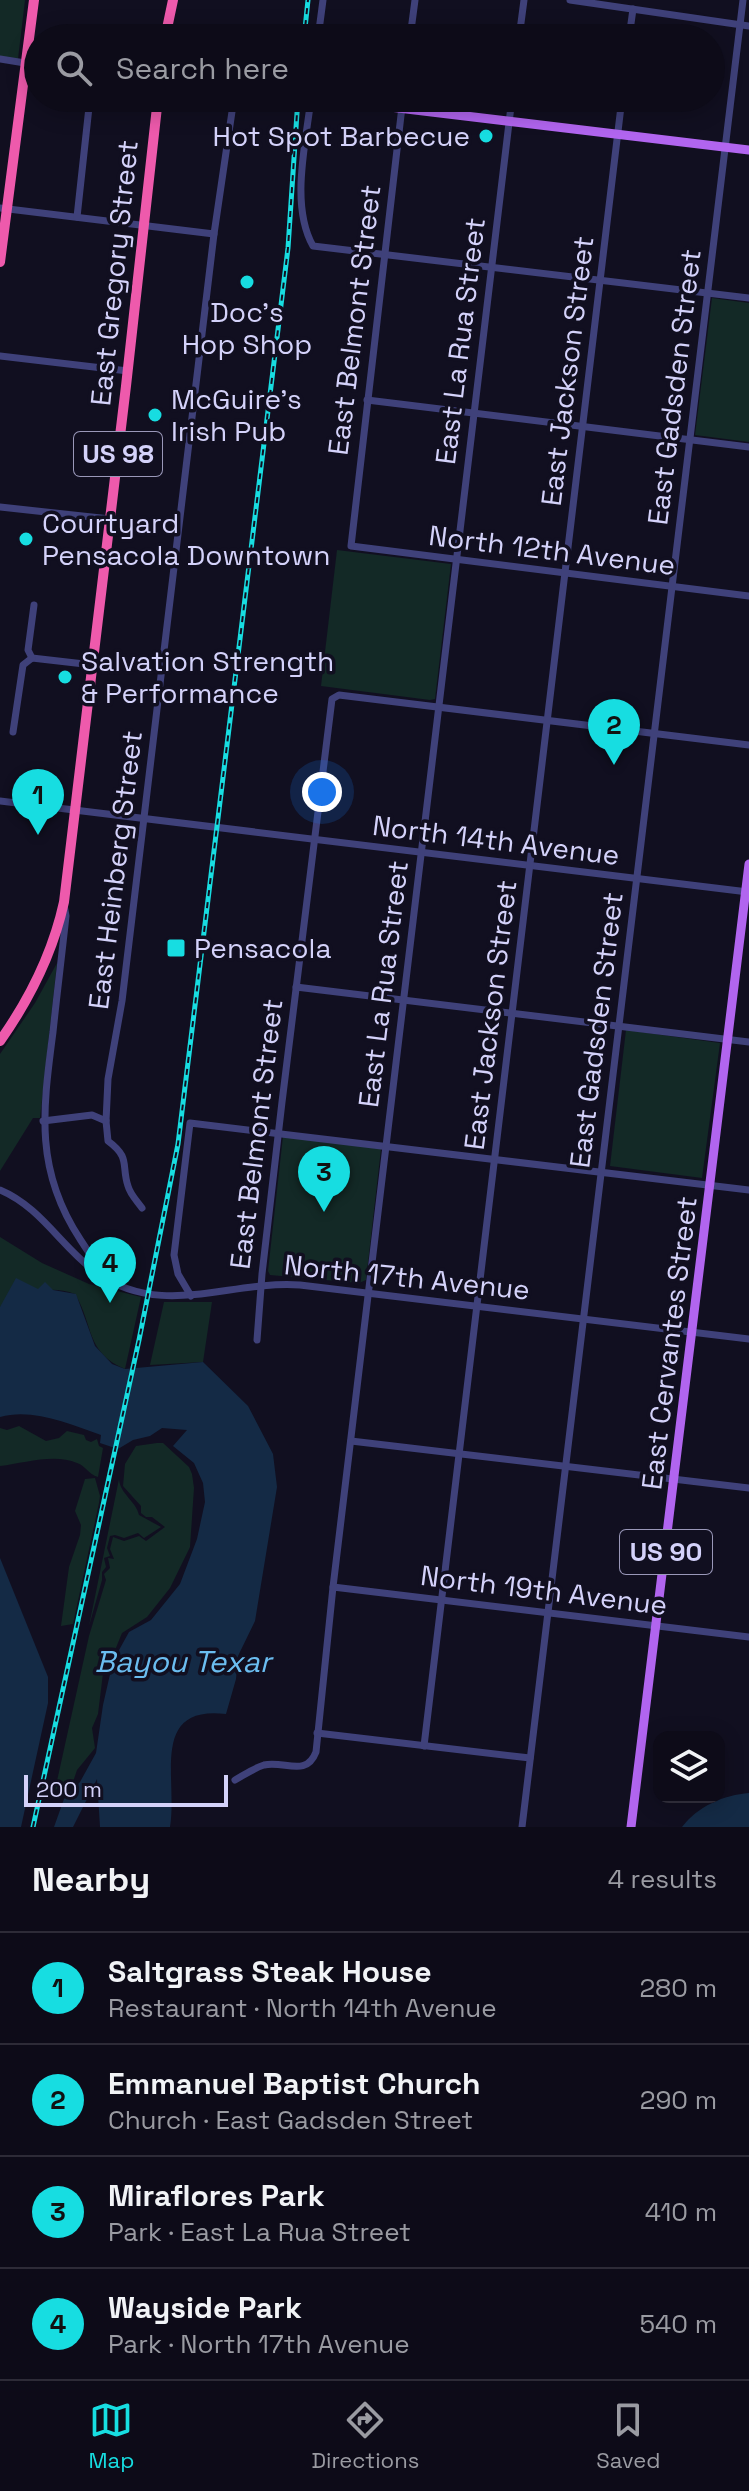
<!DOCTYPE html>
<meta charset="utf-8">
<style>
body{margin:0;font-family:"Space Grotesk",sans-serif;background:#1b1925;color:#f1f3f6}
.controls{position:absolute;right:24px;bottom:24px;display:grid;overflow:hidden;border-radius:16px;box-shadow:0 4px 20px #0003}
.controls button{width:72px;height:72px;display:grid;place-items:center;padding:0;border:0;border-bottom:2px solid #2d2b37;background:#0d0b18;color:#f1f3f6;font:40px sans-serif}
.scale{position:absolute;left:24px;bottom:20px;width:204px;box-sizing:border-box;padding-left:8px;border:4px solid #d4d2fa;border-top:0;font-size:22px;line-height:28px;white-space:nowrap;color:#d4d2fa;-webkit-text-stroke:6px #110f20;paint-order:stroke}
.you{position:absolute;left:322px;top:792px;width:28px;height:28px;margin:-20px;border:6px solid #fff;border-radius:50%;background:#1a73e8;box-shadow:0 0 0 12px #1a73e833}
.badge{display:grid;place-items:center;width:52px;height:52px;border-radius:50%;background:#17dde1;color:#111;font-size:26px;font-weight:700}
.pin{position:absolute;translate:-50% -66px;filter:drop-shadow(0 2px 4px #0008)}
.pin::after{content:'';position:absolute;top:42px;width:28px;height:24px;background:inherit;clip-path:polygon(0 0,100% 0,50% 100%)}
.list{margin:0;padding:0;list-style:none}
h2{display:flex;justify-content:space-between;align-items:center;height:104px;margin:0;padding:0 32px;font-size:34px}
h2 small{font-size:26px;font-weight:400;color:#9a9ba2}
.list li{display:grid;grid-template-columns:52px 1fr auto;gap:24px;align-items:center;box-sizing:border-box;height:112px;padding:0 32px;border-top:2px solid #2d2b37}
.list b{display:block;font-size:30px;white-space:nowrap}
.list p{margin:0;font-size:26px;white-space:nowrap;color:#9a9ba2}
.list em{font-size:26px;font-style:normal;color:#9a9ba2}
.icon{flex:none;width:44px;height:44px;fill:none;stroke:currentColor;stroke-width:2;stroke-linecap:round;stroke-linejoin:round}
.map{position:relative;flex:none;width:749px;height:1827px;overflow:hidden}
.search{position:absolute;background:#0d0b18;box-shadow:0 4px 20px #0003;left:24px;right:24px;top:24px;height:88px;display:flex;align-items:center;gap:20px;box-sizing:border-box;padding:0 28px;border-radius:44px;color:#9a9ba2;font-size:30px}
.sheet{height:552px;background:#0d0b18}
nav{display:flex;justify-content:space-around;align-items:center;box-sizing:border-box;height:112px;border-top:2px solid #2d2b37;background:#0d0b18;font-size:22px;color:#9a9ba2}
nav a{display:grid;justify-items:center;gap:4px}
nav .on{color:#17dde1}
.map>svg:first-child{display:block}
</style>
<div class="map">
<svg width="749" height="1827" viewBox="0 0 749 1827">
<rect width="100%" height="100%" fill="#110f20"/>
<g fill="#132926">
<polygon points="0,0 25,0 18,59 0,56"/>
<polygon points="712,298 749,303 749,442 695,435"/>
<polygon points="337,550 451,564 435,699 430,700 321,686"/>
<polygon points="57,963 40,1118 33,1118 0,1171 0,1054 35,1003"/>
<polygon points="626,1030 720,1043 702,1178 610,1166"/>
<polygon points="283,1136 381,1149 366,1280 359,1283 270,1275 268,1271"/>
<path d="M0 1237 42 1263 89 1284 141 1297 125 1369C85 1352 94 1325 75 1294 48 1284 24 1293 0 1307Z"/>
<polygon points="164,1302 212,1302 203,1362 150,1365"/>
<path d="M19 1426 46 1441 59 1438 67 1431 84 1435 86 1440 91 1442 97 1439 99 1446 103 1448 98 1477C88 1474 86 1466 77 1463 55 1453 24 1463 0 1466V1428L7 1430Z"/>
<polygon points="157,1443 163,1443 189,1467 192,1474 194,1488 190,1547 170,1588 147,1617 122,1633 111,1660 104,1665 98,1714 92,1728 95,1748 77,1770 73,1782 55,1790 89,1636 106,1580 104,1574 110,1568 108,1558 114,1559 110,1549 113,1537 124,1541 139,1536 146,1541 165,1527 152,1517 146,1517 141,1513 141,1506 123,1486 125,1464 136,1446"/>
<polygon points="95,1478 100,1496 99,1503 73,1624 61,1626 69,1567 80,1535 81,1525 75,1511 85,1479"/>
<path d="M119 1479C120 1494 136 1501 139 1515L161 1527 144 1538 138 1533 124 1538 115 1535 110 1536 107 1548 110 1556 104 1558 106 1567 102 1572V1580L89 1626Z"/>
</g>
<g fill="#142a45">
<path d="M16 1278 38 1289 45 1282 53 1290 76 1294 95 1346 112 1364 125 1369 203 1362 248 1406 273 1454 277 1487 255 1621 238 1656 236 1679 226 1714C149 1705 178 1779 170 1827H100L97 1779 73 1827H54L64 1799 80 1782 96 1753 103 1705 113 1661 129 1632 151 1620 180 1584 197 1539 205 1502 203 1483 194 1463 173 1446 187 1430 162 1428 150 1436 133 1440 118 1449 100 1443 101 1435C69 1424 33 1408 0 1417V1307Z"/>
<polygon points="0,1558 48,1677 48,1703 21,1827 0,1827"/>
<path d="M749 1793V1827H682C698 1806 724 1795 749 1793Z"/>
</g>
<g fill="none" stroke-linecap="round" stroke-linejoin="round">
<g stroke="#3f417a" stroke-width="7">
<polyline points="570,0 749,26"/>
<polyline points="318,38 323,0"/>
<polyline points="410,38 415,0"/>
<polyline points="519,38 524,0"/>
<polyline points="629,38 633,9"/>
<polyline points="0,59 25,63"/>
<path d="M311 98C306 143 290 205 313 246L749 298"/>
<polyline points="403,98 351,546 749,596"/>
<polyline points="0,208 214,234"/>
<polyline points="77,217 90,98"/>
<polyline points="0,356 128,371"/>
<polyline points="367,400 749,447"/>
<polyline points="0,507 110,519"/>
<polyline points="32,658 93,665"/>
<polyline points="32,658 28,650 34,605"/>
<polyline points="13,732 23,665 32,658"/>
<polyline points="0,801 748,892"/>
<path d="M64 905 66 916C62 954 57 993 53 1032 43 1109 34 1169 80 1239 89 1253 97 1266 110 1277"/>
<polyline points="296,987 749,1042"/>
<polyline points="43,1121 92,1115 106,1121"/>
<path d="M0 1190C41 1207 62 1248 97 1273 162 1319 229 1280 300 1285L749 1339"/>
<path d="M142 1208C137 1201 130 1194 128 1186 121 1165 131 1158 108 1141L106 1121 108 1079 122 1001 214 234 234 98"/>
<polyline points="191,1296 178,1274 174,1255 190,1123 749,1190"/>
<polyline points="257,1340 262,1274 282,1102 332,699 339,695 749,745"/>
<polyline points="351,1441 749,1488"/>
<polyline points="333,1587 749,1637"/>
<polyline points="317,1733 530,1758"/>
<polyline points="424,1746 622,98"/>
<path d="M235 1780C244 1775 254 1768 264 1765 284 1760 306 1778 316 1752L333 1587 512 98"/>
<polyline points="522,1827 743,0"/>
</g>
<g stroke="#b165ef" stroke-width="9">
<polyline points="315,98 749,150"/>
<polyline points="631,1827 749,864"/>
</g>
<g stroke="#ee5aac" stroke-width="10">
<polyline points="165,38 173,0"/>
<polyline points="0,262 34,0"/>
<path d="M0 1041C29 1000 53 952 64 902L126 386 158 98"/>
</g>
<defs>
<g id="rail">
<polyline points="304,38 308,0"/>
<polyline points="33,1827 139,1340 178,1144 288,248 298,98"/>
</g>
</defs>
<use href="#rail" stroke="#17dde1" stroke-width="5"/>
<use href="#rail" stroke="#110f20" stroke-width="2" stroke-dasharray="6" stroke-linecap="butt"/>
</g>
<g fill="#17dde1" stroke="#110f20" stroke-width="3">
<circle cx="486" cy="136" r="8"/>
<circle cx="247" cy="282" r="8"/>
<circle cx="155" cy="415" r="8"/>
<circle cx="26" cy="539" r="8"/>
<circle cx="65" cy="677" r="8"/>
<rect x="166" y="938" width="20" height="20" rx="4"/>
</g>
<g text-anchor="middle" stroke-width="7" stroke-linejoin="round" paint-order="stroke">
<g fill="#110f20" stroke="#9a98b9" stroke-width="2">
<rect x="74" y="432" width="88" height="44" rx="6"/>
<rect x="620" y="1530" width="92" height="44" rx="6"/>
</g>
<g font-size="26" font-weight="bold" fill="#d4d2fa">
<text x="118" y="463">US 98</text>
<text x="666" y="1561">US 90</text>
</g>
<g font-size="28" fill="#d4d2fa" stroke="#110f20" text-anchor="start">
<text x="470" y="146" text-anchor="end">Hot Spot Barbecue</text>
<text x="247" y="322" text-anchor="middle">Doc's<tspan x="247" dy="32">Hop Shop</tspan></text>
<text x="171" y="409">McGuire's<tspan x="171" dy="32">Irish Pub</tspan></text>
<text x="42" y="533">Courtyard<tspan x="42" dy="32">Pensacola Downtown</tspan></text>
<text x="81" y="671">Salvation Strength<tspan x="81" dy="32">&amp; Performance</tspan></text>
<text x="194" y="958">Pensacola</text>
</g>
<g font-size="28" fill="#d4d2fa" stroke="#110f20">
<text transform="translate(114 273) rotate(-84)" y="10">East Gregory Street</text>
<text transform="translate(354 320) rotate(-83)" y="10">East Belmont Street</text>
<text transform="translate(460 341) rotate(-83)" y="10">East La Rua Street</text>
<text transform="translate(567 371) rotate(-83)" y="10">East Jackson Street</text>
<text transform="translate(674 387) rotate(-83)" y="10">East Gadsden Street</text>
<text transform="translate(552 550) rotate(7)" y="10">North 12th Avenue</text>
<text transform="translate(496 840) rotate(7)" y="10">North 14th Avenue</text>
<text transform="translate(115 870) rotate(-83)" y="10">East Heinberg Street</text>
<text transform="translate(383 984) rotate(-83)" y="10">East La Rua Street</text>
<text transform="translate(490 1015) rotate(-83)" y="10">East Jackson Street</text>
<text transform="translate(596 1030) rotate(-83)" y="10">East Gadsden Street</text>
<text transform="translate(256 1134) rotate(-83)" y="10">East Belmont Street</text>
<text transform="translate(407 1277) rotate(6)" y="10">North 17th Avenue</text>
<text transform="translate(669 1343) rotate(-83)" y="10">East Cervantes Street</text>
<text transform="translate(544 1590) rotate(7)" y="10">North 19th Avenue</text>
</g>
<g font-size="30" font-style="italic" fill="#6bbdf0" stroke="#110f20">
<text x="183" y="1672">Bayou Texar</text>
</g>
</g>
</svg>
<div class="controls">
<button><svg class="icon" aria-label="layers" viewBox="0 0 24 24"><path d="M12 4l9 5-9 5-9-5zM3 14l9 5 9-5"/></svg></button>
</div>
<div class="scale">200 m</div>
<div class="you"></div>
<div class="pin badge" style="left:38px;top:835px">1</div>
<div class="pin badge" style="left:614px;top:765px">2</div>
<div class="pin badge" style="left:324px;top:1212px">3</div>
<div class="pin badge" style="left:110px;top:1303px">4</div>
<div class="search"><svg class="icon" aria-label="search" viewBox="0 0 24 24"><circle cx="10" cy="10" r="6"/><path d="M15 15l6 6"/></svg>Search here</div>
</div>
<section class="sheet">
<h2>Nearby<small>4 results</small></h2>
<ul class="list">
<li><span class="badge">1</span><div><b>Saltgrass Steak House</b><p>Restaurant · North 14th Avenue</p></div><em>280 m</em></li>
<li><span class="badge">2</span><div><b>Emmanuel Baptist Church</b><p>Church · East Gadsden Street</p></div><em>290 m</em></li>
<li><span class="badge">3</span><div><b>Miraflores Park</b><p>Park · East La Rua Street</p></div><em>410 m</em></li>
<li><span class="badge">4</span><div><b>Wayside Park</b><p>Park · North 17th Avenue</p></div><em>540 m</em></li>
</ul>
</section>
<nav>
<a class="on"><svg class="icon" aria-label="map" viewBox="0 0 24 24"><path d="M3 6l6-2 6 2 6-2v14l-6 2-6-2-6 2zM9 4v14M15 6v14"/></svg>Map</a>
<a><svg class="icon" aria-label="directions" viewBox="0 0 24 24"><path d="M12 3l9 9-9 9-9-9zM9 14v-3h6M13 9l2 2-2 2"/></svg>Directions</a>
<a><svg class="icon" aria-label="saved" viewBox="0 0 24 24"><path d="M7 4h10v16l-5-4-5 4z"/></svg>Saved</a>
</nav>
